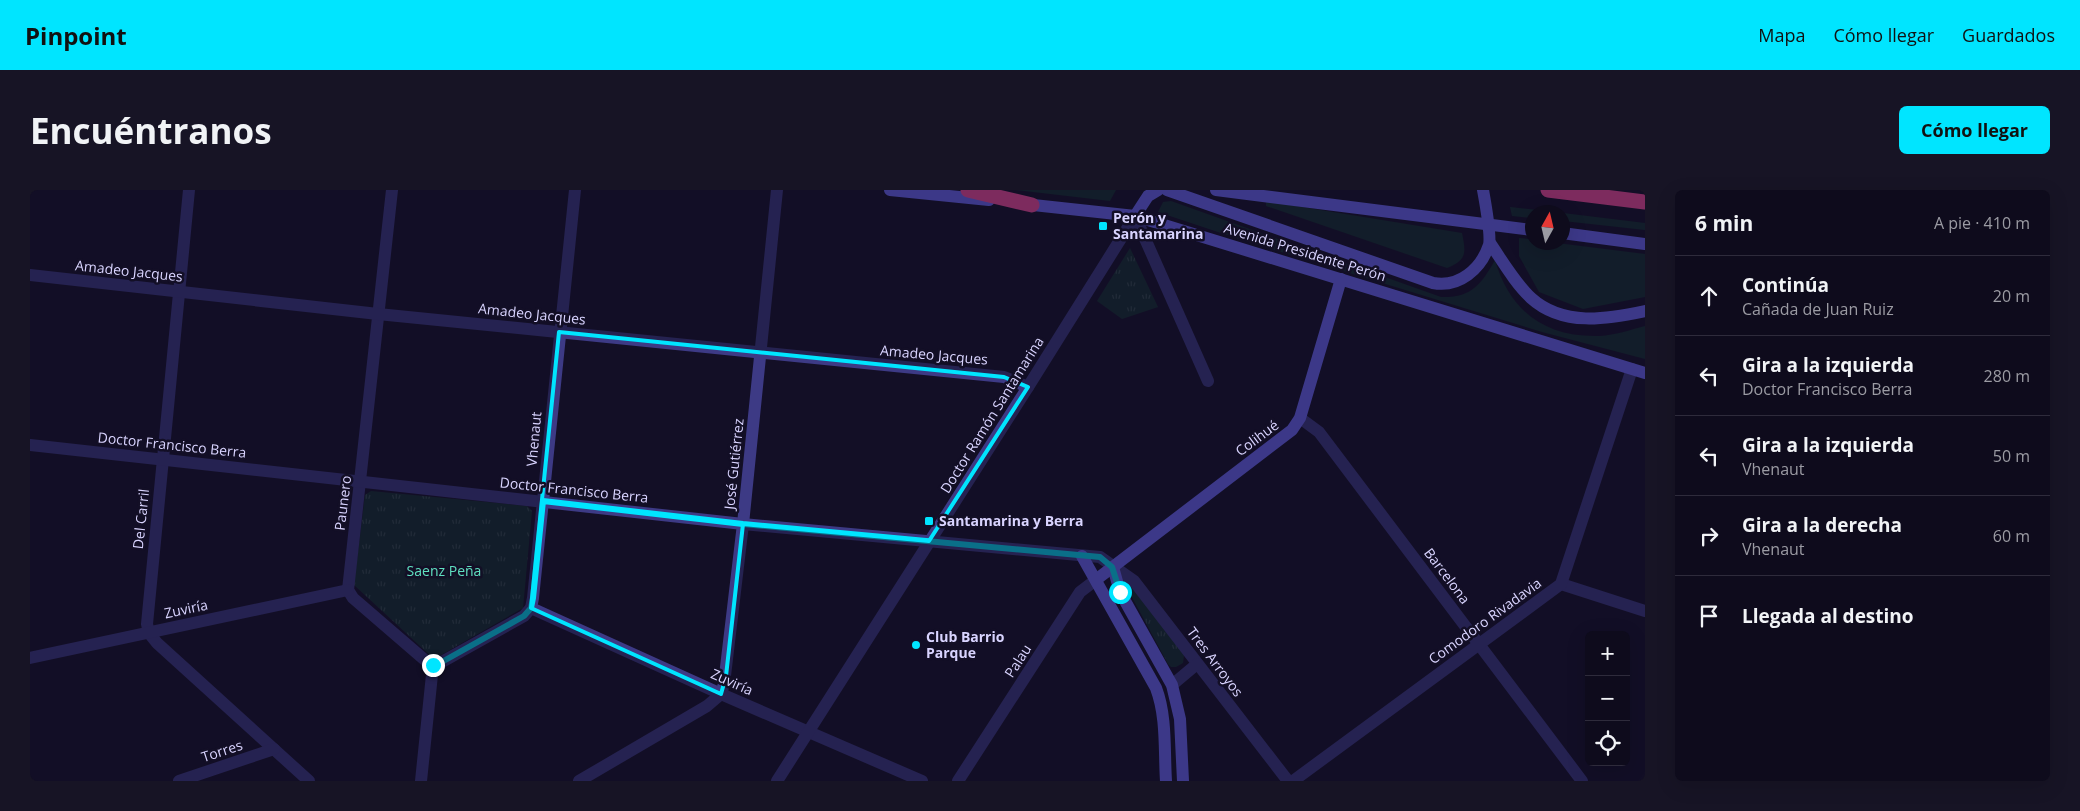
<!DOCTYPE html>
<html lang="es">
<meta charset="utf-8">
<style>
body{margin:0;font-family:"Open Sans",sans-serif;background:#171425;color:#f1f3f6}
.controls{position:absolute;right:15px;bottom:15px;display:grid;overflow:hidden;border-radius:8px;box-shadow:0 5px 20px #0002}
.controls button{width:45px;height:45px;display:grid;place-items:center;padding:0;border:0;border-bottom:1px solid #2e2b3b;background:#0e0b1c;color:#f1f3f6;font:25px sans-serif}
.compass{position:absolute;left:1495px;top:15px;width:45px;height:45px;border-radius:50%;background:#0e0b1c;box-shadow:0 5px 20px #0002;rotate:8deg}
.stop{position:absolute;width:15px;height:15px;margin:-11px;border:4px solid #00e5ff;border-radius:50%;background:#fff}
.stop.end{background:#00e5ff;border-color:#fff;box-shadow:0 1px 5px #0008}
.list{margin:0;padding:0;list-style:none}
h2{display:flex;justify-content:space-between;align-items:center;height:65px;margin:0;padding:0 20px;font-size:21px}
h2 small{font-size:16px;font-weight:400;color:#9b9ba3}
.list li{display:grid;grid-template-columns:32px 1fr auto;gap:15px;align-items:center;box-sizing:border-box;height:80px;padding:0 20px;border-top:1px solid #2e2b3b}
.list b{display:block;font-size:19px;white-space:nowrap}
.list p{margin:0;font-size:16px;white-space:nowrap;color:#9b9ba3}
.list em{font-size:16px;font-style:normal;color:#9b9ba3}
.icon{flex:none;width:28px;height:28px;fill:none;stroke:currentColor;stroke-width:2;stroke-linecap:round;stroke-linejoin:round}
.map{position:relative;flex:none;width:1615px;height:591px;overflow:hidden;border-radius:8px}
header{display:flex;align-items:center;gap:30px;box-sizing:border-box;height:70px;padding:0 25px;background:#00e5ff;color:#111}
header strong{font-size:24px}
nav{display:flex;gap:28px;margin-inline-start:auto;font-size:18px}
.intro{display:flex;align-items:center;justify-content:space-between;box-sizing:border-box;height:120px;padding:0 30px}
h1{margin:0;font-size:35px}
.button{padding:12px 22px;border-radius:8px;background:#00e5ff;color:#111;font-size:18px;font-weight:700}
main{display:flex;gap:30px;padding:0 30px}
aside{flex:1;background:#0e0b1c;border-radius:8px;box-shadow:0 5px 20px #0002}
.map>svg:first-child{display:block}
</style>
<header>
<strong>Pinpoint</strong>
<nav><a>Mapa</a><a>Cómo llegar</a><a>Guardados</a></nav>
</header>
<div class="intro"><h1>Encuéntranos</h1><a class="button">Cómo llegar</a></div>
<main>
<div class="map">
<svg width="1615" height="591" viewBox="0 0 1615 591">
<defs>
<pattern id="park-tufts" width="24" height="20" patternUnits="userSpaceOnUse" patternTransform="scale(1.25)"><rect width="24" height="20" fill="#12302f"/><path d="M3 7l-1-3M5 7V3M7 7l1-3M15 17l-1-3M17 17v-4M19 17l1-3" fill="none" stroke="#344d4e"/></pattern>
</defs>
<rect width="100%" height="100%" fill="#130f26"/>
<g fill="#12302f">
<polygon points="985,0 1086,0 1080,11"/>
<path d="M1141 11 1411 107C1441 108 1451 95 1465 70 1480 122 1516 148 1570 146 1585 145 1600 140 1615 136V169L1512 142 1212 50 1128 22 1133 12Z"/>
<path d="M1236 11 1432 43C1436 63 1437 70 1417 78L1236 16Z"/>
<polygon points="1480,17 1525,22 1502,22 1502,28 1482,26"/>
<polygon points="1533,23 1615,33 1615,40 1533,31"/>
<polygon points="1489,48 1502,49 1502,52 1527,53 1615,64 1615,107 1553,119 1509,102 1489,66"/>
</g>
<g fill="url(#park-tufts)">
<polygon points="1100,58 1128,117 1092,129 1067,111"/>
<polygon points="341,301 497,316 502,321 493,418 404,469 324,395 335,305"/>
<polygon points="1100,395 1154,465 1153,473 1146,477 1141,477 1138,474 1097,398"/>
</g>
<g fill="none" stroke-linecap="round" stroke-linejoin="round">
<g stroke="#3d3a85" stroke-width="12">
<polyline points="159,0 117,434 119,443 127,453 279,591"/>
<polyline points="362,0 318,400 323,408 396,471 403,475"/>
<polyline points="1105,26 1178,191"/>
<polyline points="0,85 348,124 974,187 998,197"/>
<polyline points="1270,228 1289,242 1552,591"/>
<polyline points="0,255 713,334 1070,367 1104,391 1258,591"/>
<polyline points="1531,394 1615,421"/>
<polyline points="501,418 691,504 892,591"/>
<polyline points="0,468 318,400"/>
<polyline points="403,475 410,473 494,426 501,418 503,408 545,0"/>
<polyline points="1142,495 1167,474"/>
<polyline points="149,591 244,559"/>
<polyline points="391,591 403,475"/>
<polyline points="549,591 677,516 691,504 694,494 713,334 747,0"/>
<polyline points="747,591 998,197 1105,26"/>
<polyline points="928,591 1050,402 1067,389"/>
<polyline points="1263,591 1531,394 1602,179"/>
</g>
<g stroke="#6f6bff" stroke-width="12">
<polyline points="860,0 959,10"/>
<path d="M1137 0 1403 93C1429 98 1451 79 1459 55 1461 46 1455 11 1453 0"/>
<polyline points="1186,0 1502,40"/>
<polyline points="994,14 1105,26 1615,183"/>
<polyline points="1105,26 1118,6 1128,0"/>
<polyline points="1532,43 1615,54"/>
<path d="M1460 53C1473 72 1485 93 1501 108 1533 137 1577 129 1615 121"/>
<path d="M1052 366 1126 498C1137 527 1134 561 1136 591"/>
<polyline points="1083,377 1090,402 1142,495 1150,529 1153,591"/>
<polyline points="1067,389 1262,240 1270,228 1311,89"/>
</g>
<g stroke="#ff4fa3" stroke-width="15">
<polyline points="938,0 1002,15"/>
<polyline points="1518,0 1615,12"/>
</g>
</g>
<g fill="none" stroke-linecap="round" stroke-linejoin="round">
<polyline stroke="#00e5ff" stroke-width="6" points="403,475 410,473 494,426 501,418 503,408 513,311 713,334 1070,367 1082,377 1090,402"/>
</g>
<path d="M0 0H1615V591H0ZM529 142 974 187 998 197 899 351 713 334 696 486 691 504 501 418Z" fill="#130f26" fill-opacity=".55" fill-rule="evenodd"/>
<path fill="none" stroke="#00e5ff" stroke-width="4" stroke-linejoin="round" d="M529 142 974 187 998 197 899 351 713 334 696 486 691 504 501 418Z"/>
<g fill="#00e5ff" stroke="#130f26" stroke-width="2">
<rect x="1068" y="31" width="10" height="10" rx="2.5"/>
<rect x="894" y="326" width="10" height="10" rx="2.5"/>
<circle cx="886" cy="455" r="5"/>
</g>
<g text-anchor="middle" stroke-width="5" stroke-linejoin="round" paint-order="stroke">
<g font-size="14" font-weight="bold" fill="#d9d4ff" stroke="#130f26" text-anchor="start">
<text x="1083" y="33">Perón y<tspan x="1083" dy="16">Santamarina</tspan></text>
<text x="909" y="336">Santamarina y Berra</text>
<text x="896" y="452">Club Barrio<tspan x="896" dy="16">Parque</tspan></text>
</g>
<g font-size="14" fill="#d9d4ff" stroke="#130f26">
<text transform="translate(1275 62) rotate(17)" y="5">Avenida Presidente Perón</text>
<text transform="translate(99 81) rotate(6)" y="5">Amadeo Jacques</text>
<text transform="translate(502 124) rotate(6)" y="5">Amadeo Jacques</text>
<text transform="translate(904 165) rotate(5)" y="5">Amadeo Jacques</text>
<text transform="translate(962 225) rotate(-58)" y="5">Doctor Ramón Santamarina</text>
<text transform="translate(1227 248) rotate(-37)" y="5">Colihué</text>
<text transform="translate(504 249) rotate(-85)" y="5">Vhenaut</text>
<text transform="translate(142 255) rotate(6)" y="5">Doctor Francisco Berra</text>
<text transform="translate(704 274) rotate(-84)" y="5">José Gutiérrez</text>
<text transform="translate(544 300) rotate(6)" y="5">Doctor Francisco Berra</text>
<text transform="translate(313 313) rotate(-83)" y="5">Paunero</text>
<text transform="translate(111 329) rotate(-84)" y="5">Del Carril</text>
<text transform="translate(1417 386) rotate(53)" y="5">Barcelona</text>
<text transform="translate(156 419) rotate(-12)" y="5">Zuviría</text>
<text transform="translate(1455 431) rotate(-36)" y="5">Comodoro Rivadavia</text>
<text transform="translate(988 471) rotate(-57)" y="5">Palau</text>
<text transform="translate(1185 472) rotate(53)" y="5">Tres Arroyos</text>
<text transform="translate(702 492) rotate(24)" y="5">Zuviría</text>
<text transform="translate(192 561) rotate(-18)" y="5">Torres</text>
</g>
<g font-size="14" fill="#5fe0c0" stroke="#130f26">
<text x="414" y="386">Saenz Peña</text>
</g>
</g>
</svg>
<div class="controls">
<button>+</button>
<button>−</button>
<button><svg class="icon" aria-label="locate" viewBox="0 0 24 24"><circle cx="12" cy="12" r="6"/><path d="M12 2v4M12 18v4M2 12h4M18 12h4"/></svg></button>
</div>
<svg class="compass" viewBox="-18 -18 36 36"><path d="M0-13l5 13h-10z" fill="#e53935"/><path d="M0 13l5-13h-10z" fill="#9b9ba3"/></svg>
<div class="stop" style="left:1090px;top:402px"></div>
<div class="stop end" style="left:403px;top:475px"></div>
</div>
<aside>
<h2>6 min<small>A pie · 410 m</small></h2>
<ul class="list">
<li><svg class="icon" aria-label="ahead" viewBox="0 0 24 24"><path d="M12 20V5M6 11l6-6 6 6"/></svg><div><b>Continúa</b><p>Cañada de Juan Ruiz</p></div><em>20 m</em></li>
<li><svg class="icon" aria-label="left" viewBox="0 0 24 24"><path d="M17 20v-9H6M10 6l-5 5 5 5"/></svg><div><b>Gira a la izquierda</b><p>Doctor Francisco Berra</p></div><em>280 m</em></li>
<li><svg class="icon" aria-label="left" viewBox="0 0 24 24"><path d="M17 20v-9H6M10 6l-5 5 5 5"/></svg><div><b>Gira a la izquierda</b><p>Vhenaut</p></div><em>50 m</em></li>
<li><svg class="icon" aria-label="right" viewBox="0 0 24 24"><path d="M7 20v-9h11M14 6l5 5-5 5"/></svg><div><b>Gira a la derecha</b><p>Vhenaut</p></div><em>60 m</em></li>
<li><svg class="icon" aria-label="arrive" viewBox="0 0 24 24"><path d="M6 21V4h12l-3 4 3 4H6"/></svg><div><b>Llegada al destino</b></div></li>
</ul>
</aside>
</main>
